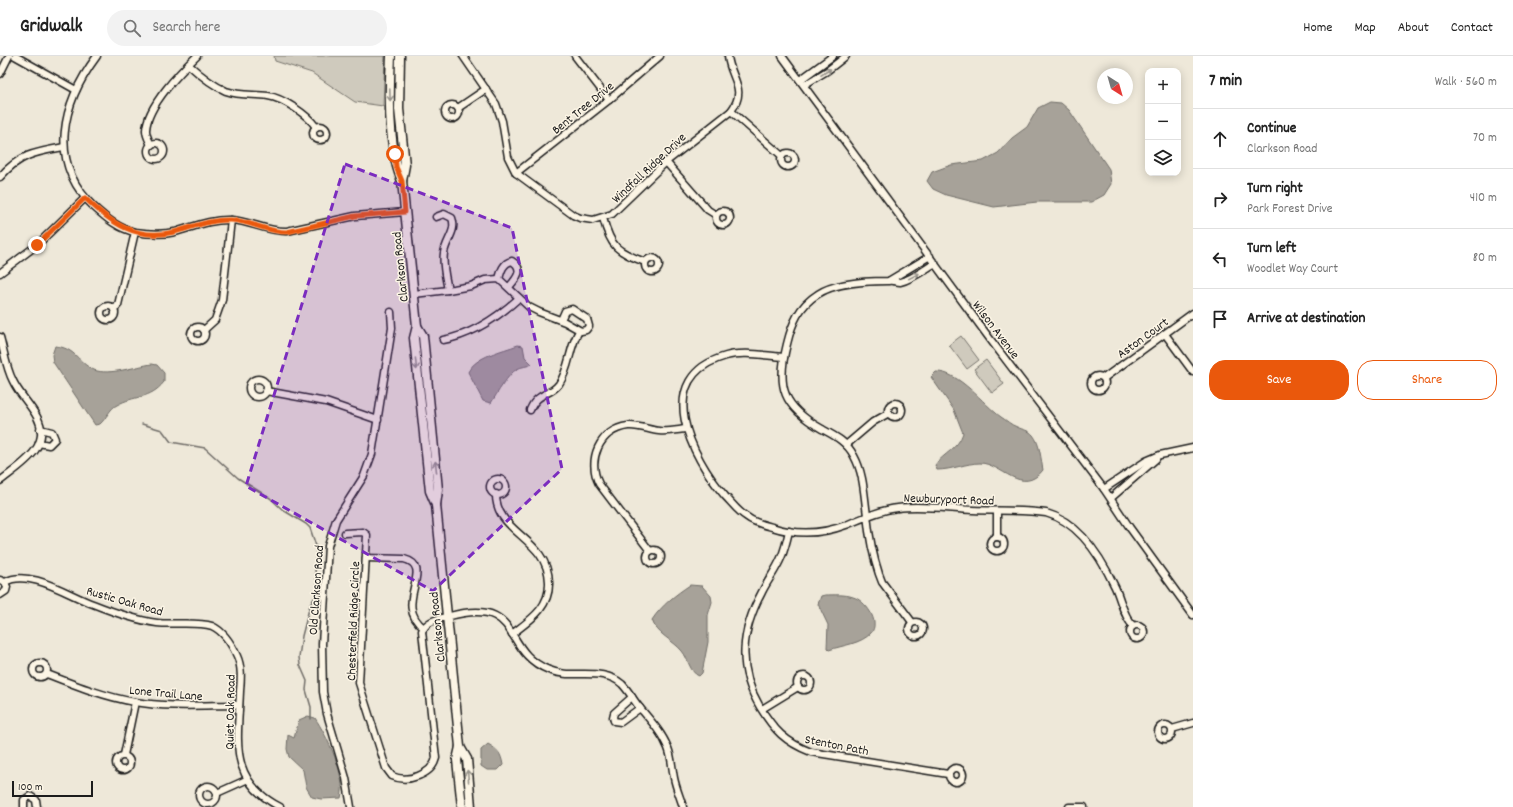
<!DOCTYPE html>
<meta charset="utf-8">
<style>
body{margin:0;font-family:Dekko,sans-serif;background:#f2f2f2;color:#222}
.controls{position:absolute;right:12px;top:12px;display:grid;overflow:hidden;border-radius:8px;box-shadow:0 2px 10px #0003}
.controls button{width:36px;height:36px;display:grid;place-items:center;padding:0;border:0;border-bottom:1px solid #e0e0e0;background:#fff;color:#222;font:20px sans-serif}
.compass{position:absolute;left:1097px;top:12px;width:36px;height:36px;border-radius:50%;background:#fff;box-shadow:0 2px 10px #0003;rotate:143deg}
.scale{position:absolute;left:12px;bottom:10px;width:81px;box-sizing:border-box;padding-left:4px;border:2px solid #1c1c1c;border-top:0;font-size:11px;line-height:14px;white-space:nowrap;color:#1c1c1c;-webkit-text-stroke:3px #fcf5e5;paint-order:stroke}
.stop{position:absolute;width:12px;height:12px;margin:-9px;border:3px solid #ea580c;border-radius:50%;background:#fff}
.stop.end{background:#ea580c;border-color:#fff;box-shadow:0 1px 4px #0008}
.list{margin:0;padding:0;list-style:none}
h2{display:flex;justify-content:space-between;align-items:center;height:52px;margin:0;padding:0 16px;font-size:17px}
h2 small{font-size:13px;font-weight:400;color:#767676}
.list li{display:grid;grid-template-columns:26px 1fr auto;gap:12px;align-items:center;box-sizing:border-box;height:60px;padding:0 16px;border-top:1px solid #e0e0e0}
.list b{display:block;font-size:15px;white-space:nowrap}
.list p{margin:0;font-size:13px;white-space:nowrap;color:#767676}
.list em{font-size:13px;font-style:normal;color:#767676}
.actions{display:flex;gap:8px;padding:12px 16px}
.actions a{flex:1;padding:9px 0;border:1px solid #ea580c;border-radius:16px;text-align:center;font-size:14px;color:#ea580c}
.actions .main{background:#ea580c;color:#fff}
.icon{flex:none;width:22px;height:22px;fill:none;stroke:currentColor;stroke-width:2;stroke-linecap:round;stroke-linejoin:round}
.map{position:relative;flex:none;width:1193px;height:751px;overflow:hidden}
header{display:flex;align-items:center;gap:24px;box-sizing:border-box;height:56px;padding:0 20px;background:#fff;border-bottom:1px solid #e0e0e0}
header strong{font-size:19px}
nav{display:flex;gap:22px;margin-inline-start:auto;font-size:14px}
.search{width:280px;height:36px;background:#f2f2f2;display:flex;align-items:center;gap:10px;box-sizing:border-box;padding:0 14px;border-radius:22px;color:#767676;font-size:15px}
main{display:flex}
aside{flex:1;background:#fff}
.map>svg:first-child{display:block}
</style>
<header>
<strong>Gridwalk</strong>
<div class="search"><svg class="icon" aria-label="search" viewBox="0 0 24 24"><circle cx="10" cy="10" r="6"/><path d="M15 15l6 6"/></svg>Search here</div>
<nav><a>Home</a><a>Map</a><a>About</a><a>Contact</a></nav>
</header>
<main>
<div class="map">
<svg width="1193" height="751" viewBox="0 0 1193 751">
<rect width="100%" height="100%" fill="#eee8d9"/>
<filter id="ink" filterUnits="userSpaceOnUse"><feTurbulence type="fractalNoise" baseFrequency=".025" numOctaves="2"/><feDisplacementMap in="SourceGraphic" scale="8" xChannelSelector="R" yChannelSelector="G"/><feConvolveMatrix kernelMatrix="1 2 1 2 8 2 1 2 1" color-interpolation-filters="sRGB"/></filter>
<g filter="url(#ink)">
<g fill="#cfcabd" stroke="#76736c">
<polygon points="274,0 385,0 383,50 355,46 312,17 275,5"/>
<polygon points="961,280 979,304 967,313 949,289"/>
<polygon points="986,304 1004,328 992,337 974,313"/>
</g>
<g fill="#a7a299" stroke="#6f6c67">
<polygon points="1050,46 1061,47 1069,54 1109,113 1111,128 1104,139 1091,146 1037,146 994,151 946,139 933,133 927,125 932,116 951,109 983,105 998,97 1012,82 1027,71 1038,52"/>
<path d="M518 289 523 290 525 301 532 308C527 311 522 310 517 313 508 318 497 338 491 347L483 345 468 316C476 300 502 295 518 289Z"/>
<path d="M55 290C76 292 77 306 94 314 109 320 137 310 152 308L157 309 164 317V326C150 344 134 339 117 349 110 352 106 363 100 368L95 369 53 306 52 299Z"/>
<path d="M936 316C959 315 983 348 1001 361 1006 364 1011 369 1017 371 1023 374 1029 374 1033 379 1040 387 1041 404 1043 414 1022 441 1001 407 980 407 966 407 952 414 937 414L935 409C944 397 958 393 963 377L954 354 931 321Z"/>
<path d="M690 529 702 530 711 540 712 546 708 559V586L702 617 699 620C690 617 688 602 682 595 673 584 656 578 652 564 661 550 676 538 690 529Z"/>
<path d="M825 539C834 539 845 538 853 541 865 544 881 566 871 577 861 588 843 589 829 594L827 592 828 569 818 548 821 540Z"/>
<path d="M308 660 315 662C327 680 347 721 341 742L321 743 312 741 306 731 303 714 289 701 287 693 288 679 294 682 299 664Z"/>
<path d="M488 688C498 694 501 697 503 709L498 714H487L481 710V694Z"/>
</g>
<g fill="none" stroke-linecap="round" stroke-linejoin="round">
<polyline stroke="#6f6c67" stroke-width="1.5" points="142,368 162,374 171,386 205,392 238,422 270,442 283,454 306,468 310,472 316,490 315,514 318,535 310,549 302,580 299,601 300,609 307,625 306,634 311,651 311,663"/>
<defs>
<g id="minor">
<polyline points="15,0 76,34"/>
<path d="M97 0C62 47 47 106 94 151 106 162 119 173 135 176 148 178 162 179 175 176 193 171 211 163 231 164 251 165 267 176 287 175L355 160 405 156"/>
<path d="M463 0 496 48 502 65 508 101 516 117 573 159 580 162 593 164 612 158 666 106 731 55C748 33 730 22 728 0"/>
<polyline points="575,0 609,44"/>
<polyline points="782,0 990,283 1104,433 1130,472 1193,559"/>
<path d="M189 9C200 19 212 29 226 35 240 40 254 38 268 40 283 42 308 59 316 71"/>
<polyline points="0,18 9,0"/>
<polyline points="800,24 833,0"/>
<polyline points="804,29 827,15 846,0"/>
<circle cx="452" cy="56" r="7"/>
<polyline points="458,52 486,33"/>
<polyline points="731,55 782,100"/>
<circle cx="320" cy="77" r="7"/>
<circle cx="156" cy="95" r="8"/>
<path d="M151 89C149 84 146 80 146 74 147 50 180 16 197 0"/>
<circle cx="788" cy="104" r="7"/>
<polyline points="666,106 708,154 716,159"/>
<polyline points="516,117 609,44 660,0"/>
<path d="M0 121C20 98 36 96 64 91"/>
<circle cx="723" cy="162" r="7"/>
<path d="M436 161 444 158 452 162C457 175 446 184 444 197 442 209 446 223 448 234"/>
<path d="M603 162C611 192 617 195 645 206"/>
<circle cx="652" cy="209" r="7"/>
<polyline points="0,217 37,189 85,142"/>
<path d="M499 223C501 215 503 207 512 205 525 213 516 223 509 231"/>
<polyline points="890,224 930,200"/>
<polyline points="414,238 448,234 471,230 485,224 499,223 529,251 539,256 565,266 581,275 586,274 589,270 587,263 572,253 565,255 561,264"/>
<circle cx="108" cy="257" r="7"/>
<polyline points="114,254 118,249 135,176"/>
<circle cx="198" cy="278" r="7"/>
<polyline points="204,274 215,264 222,244 231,164"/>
<polyline points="1165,278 1193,316"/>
<path d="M0 281C4 295 6 312 13 325 19 338 30 348 37 361 53 391 20 409 0 425"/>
<path d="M443 284C472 279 498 261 519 242"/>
<path d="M784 301C766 300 744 295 726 300 651 321 691 401 725 440 732 447 738 456 747 461 753 466 764 469 772 471 796 479 822 478 846 469 863 462 880 454 898 452 922 449 949 453 973 454 997 455 1022 454 1046 457 1079 466 1101 501 1115 531 1121 544 1123 559 1133 570"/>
<circle cx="1098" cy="327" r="7"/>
<polyline points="1104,322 1193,257"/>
<circle cx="258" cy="332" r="9"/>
<polyline points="266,335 326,346 378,364"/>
<circle cx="895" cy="354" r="7"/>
<path d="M530 354C538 335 549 341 559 328 570 312 569 291 579 275"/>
<polyline points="39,387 49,389 55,383 52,376 40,373"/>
<polyline points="846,389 873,366 889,357"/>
<circle cx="498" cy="431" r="8"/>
<polyline points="1104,433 1146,405 1160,399 1193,392"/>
<path d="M496 438C495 477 548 482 549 526 550 552 530 564 512 578"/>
<polyline points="1111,442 1156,403"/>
<path d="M789 475C787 484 785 493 781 502 776 514 768 524 762 536 741 575 737 612 760 651 774 674 785 686 811 696L948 718"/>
<path d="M345 477 363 476 367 479 359 627 386 712 392 720C407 727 432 719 436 702L422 575C428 564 438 563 450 560 524 541 500 595 549 614 572 624 602 610 622 628 629 635 634 645 640 652 651 665 662 677 668 692 672 702 672 712 674 722 676 732 680 741 683 751"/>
<circle cx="997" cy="488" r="7"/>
<polyline points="997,481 997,455"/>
<circle cx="654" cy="501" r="7"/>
<path d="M650 495 599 428C587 404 599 374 628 370 639 369 649 374 659 375 668 376 677 374 686 373"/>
<path d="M366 502 404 503C437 511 391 548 424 572"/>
<polyline points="0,524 5,526 7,531 6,535 0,539"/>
<path d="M5 526C29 512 70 540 93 548 113 556 136 564 157 567 173 569 197 565 212 570 223 575 232 589 237 600 242 611 241 623 240 635 238 686 228 724 280 751"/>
<circle cx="916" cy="573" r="7"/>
<path d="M912 566 882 526 879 518C873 500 869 479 867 459 864 439 864 418 854 400 847 386 835 380 822 373 783 351 776 331 787 288 792 267 799 250 818 238 834 227 868 225 888 225 893 224 896 226 900 226 913 223 924 214 935 207"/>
<circle cx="1137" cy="576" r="7"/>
<circle cx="40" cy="614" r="7"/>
<path d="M47 618C75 629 105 641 135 646 169 652 205 649 239 649"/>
<circle cx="804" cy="627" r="7"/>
<polyline points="632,641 614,657 613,661 614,665 621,666 640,652"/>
<polyline points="762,653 798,631"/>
<circle cx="1165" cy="676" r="7"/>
<polyline points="1172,673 1193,667"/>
<polyline points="124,699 135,646"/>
<circle cx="123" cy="707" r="7"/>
<circle cx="956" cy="719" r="7"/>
<circle cx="208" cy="739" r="9"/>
<polyline points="217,737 246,724"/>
<polyline points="24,751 24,744 30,740 36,744 37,751"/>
<polyline points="351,751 346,722 327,658 323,636 322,588 328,490 336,464 364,420 372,398 392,272 391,256"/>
<polyline points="1069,751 1084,751"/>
</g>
<g id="major">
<path d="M391 0C389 35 388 93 402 125"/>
<polyline points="400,0 399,53 405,109 402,125 417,270 414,282 430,435 436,449"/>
<polyline points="417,270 423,280 438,434 436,449 460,691 457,704 462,751"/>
<polyline points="460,691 467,703 471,751"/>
</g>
</defs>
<use href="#minor" stroke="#1c1c1c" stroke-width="9"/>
<use href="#major" stroke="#1c1c1c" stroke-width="11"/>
<use href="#minor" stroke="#fcf5e5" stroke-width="6"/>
<use href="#major" stroke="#fcf5e5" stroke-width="8"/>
</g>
<defs><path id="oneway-shaft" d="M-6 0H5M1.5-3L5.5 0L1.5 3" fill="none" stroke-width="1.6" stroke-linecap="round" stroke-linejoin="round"/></defs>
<g stroke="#97938b">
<use href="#oneway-shaft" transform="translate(826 16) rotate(-33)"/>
<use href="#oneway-shaft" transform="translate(390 39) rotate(88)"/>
<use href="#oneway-shaft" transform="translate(914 220) rotate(-27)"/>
<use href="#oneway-shaft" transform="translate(416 308) rotate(84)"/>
<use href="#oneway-shaft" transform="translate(436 411) rotate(-96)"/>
<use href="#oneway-shaft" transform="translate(468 720) rotate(-96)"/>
</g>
</g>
<g fill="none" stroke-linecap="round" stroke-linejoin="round" filter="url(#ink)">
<path stroke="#ea580c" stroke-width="5" d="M37 189 85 142C111 167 136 185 174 176 193 171 211 163 231 164 251 165 267 176 287 176L355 160 405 156 402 125 396 111 395 98"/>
</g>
<path fill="#7b2cbf" fill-opacity="0.2" stroke="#7b2cbf" stroke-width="3" stroke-dasharray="8 5" stroke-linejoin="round" d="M345 108 512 172 562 413 433 535 246 430Z"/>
<g text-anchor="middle" stroke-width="3" stroke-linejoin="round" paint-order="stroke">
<g font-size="13" fill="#1c1c1c" stroke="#fcf5e5">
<text transform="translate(582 51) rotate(-39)" y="5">Bent Tree Drive</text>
<text transform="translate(648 111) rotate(-43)" y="5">Windfall Ridge Drive</text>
<text transform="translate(399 211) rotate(-96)" y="5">Clarkson Road</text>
<text transform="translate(997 273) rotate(53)" y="5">Wilson Avenue</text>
<text transform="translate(1142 281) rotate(-36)" y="5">Aston Court</text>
<text transform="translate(949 442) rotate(2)" y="5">Newburyport Road</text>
<text transform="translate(315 534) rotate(-86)" y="5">Old Clarkson Road</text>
<text transform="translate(125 544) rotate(16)" y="5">Rustic Oak Road</text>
<text transform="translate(352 565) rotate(-88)" y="5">Chesterfield Ridge Circle</text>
<text transform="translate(436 571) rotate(-96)" y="5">Clarkson Road</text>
<text transform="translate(166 636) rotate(5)" y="5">Lone Trail Lane</text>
<text transform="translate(229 656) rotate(-89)" y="5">Quiet Oak Road</text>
<text transform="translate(837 688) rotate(11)" y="5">Stenton Path</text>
</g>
</g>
</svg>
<div class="controls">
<button>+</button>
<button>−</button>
<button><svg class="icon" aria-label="layers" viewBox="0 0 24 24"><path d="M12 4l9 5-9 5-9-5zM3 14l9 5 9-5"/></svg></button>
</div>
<svg class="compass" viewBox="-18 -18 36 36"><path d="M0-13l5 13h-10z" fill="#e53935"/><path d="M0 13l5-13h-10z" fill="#767676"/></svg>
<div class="scale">100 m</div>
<div class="stop" style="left:395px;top:98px"></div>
<div class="stop end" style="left:37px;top:189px"></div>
</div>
<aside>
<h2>7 min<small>Walk · 560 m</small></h2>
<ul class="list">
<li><svg class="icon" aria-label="ahead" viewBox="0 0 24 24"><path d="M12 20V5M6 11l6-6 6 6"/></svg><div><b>Continue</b><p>Clarkson Road</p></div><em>70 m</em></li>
<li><svg class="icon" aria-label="right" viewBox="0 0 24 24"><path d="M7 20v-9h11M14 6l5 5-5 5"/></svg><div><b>Turn right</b><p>Park Forest Drive</p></div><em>410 m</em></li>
<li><svg class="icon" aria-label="left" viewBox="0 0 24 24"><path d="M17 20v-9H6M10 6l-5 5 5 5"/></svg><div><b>Turn left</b><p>Woodlet Way Court</p></div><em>80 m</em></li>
<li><svg class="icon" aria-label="arrive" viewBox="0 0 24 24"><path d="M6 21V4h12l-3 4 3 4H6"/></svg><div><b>Arrive at destination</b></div></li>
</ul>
<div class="actions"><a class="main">Save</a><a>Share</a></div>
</aside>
</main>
